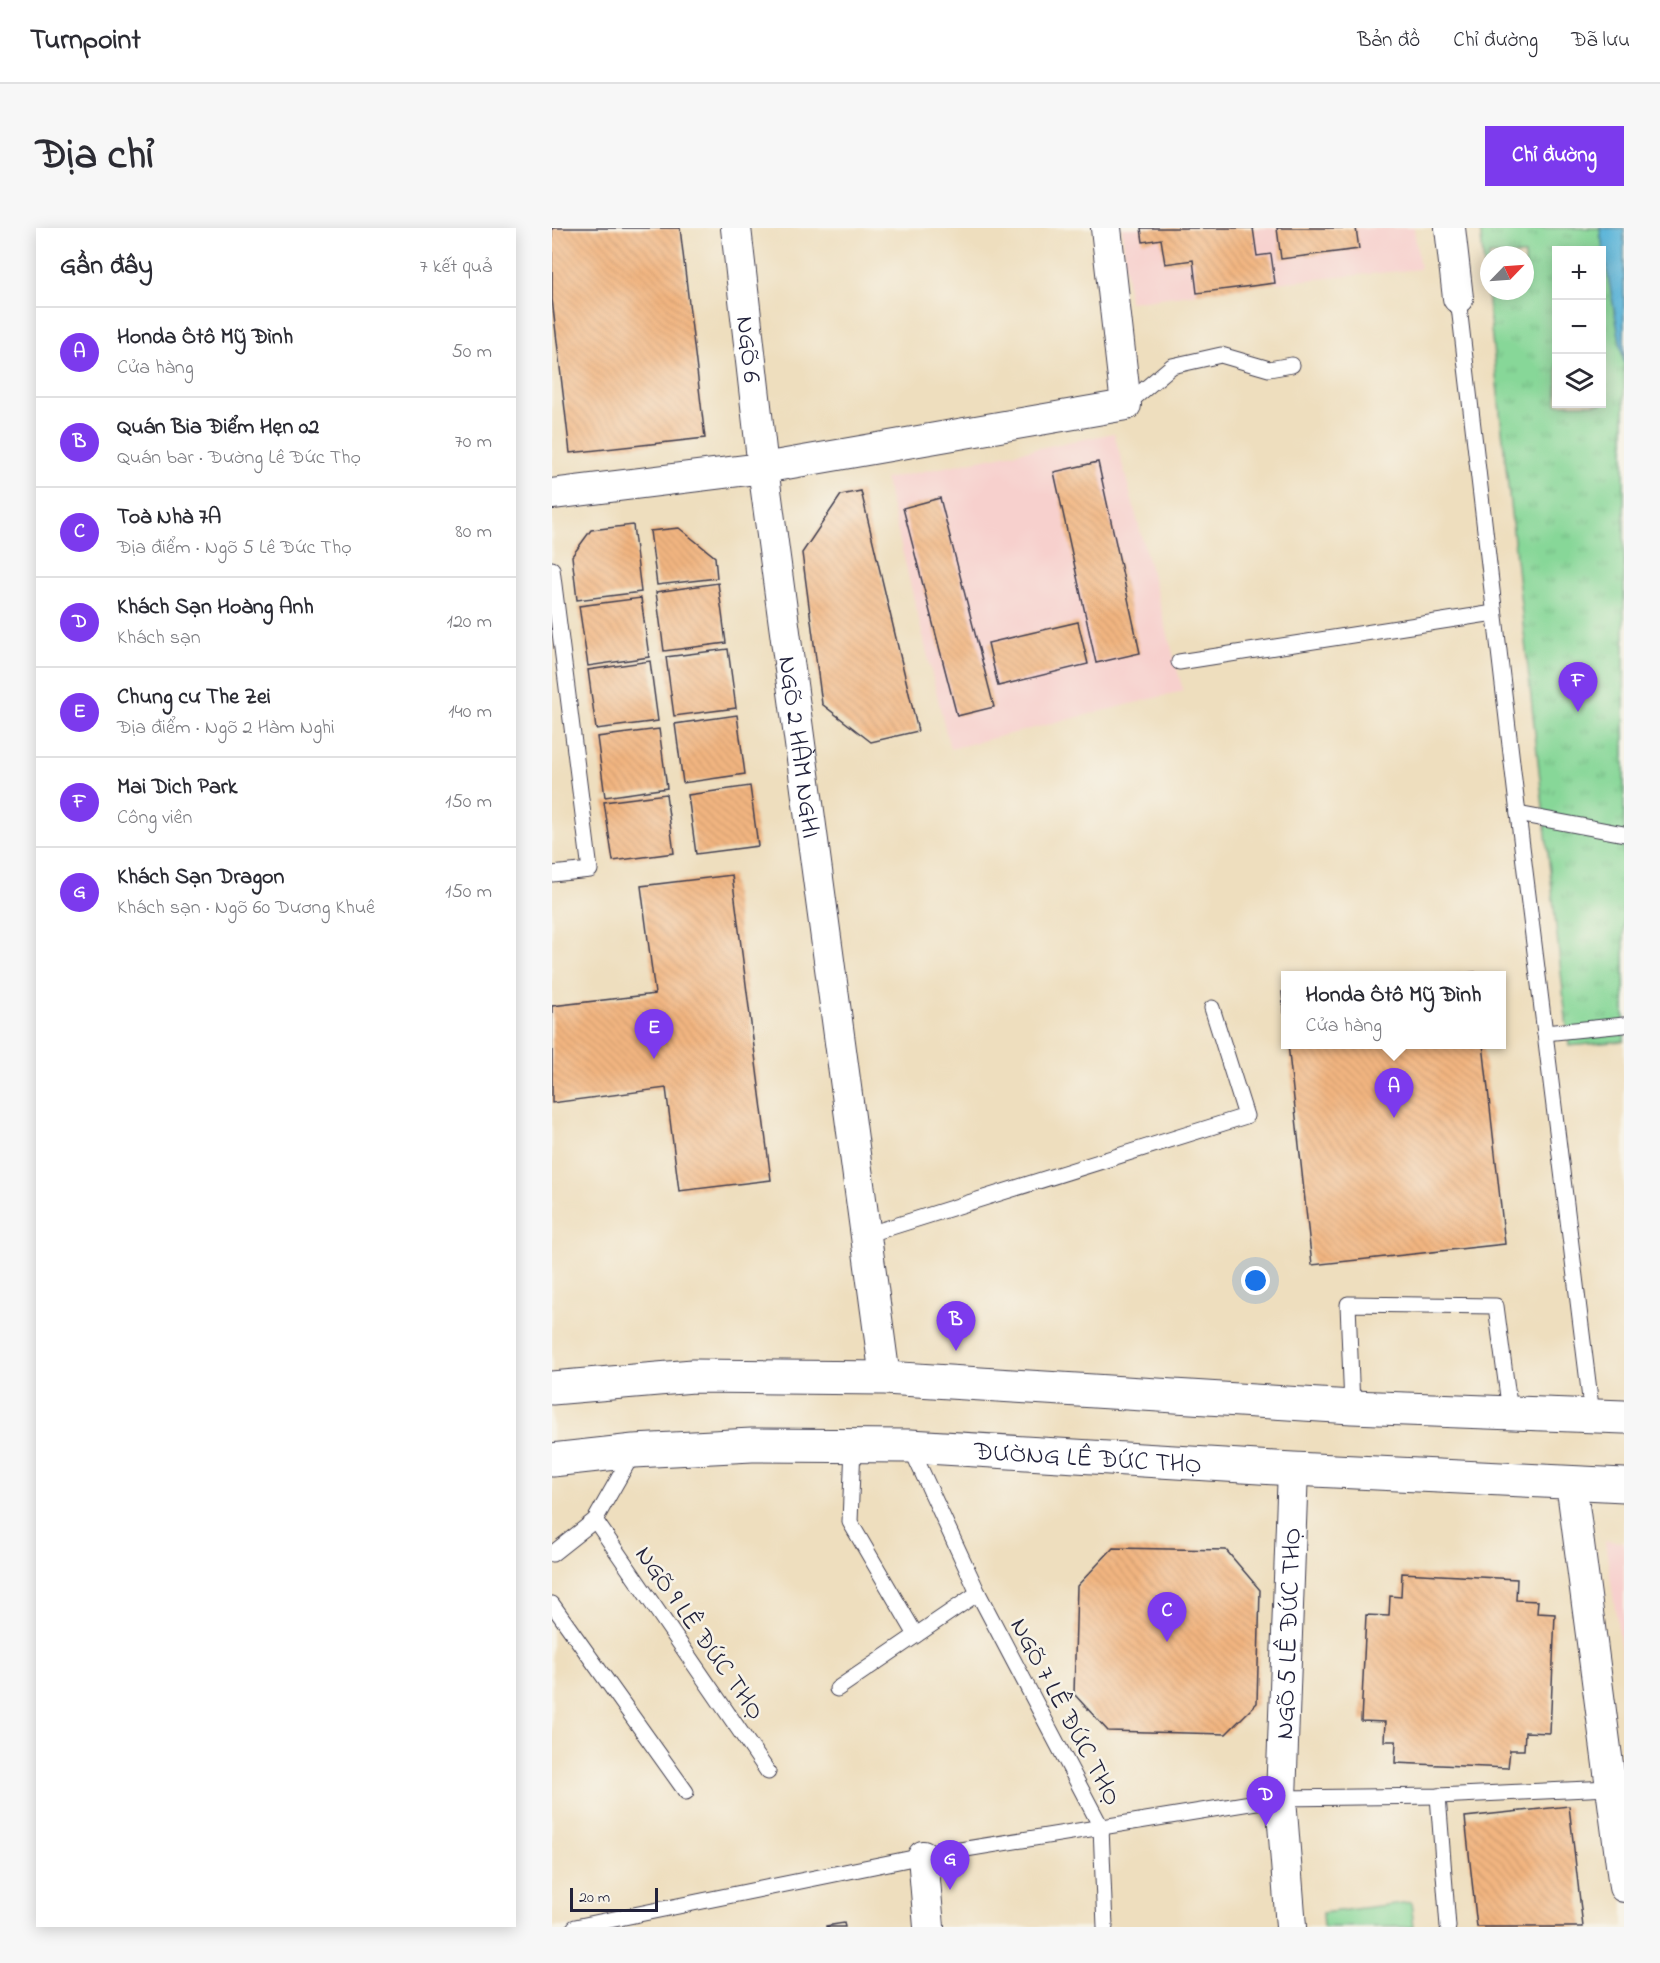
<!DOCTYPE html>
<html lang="vi">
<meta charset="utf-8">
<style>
body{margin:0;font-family:"Indie Flower",sans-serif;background:#f7f7f7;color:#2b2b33}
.controls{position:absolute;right:18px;top:18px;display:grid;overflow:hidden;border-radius:0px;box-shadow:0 3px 15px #0003}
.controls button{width:54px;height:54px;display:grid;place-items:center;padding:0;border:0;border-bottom:2px solid #e1e1e2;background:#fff;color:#2b2b33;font:30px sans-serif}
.compass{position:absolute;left:928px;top:18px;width:54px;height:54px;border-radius:50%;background:#fff;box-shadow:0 3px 15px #0003;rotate:65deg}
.scale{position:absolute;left:18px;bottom:15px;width:88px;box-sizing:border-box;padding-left:6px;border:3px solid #22223b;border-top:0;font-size:16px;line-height:21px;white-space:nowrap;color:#22223b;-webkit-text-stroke:4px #f7f3e8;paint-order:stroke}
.you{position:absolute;left:704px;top:1053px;width:21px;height:21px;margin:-15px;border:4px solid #fff;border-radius:50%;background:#1a73e8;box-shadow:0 0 0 9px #1a73e833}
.badge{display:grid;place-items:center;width:39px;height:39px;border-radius:50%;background:#7c3aed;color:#fff;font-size:20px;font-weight:700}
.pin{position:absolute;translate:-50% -50px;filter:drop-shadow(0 2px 3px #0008)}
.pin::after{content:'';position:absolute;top:32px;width:21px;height:18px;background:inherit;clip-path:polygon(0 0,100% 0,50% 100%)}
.popup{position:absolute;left:729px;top:743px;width:225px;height:78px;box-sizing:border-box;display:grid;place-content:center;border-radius:0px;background:#fff;filter:drop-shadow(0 2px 4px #0005);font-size:20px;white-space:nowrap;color:#7c7c81}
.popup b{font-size:22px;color:#2b2b33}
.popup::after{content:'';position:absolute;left:50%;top:100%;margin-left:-12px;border:12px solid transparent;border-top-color:#fff}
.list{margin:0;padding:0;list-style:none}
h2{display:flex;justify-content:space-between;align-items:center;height:78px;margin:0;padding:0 24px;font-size:26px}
h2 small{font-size:20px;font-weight:400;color:#7c7c81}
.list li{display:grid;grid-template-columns:39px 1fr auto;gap:18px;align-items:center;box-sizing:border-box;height:90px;padding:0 24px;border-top:2px solid #e1e1e2}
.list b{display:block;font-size:22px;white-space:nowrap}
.list p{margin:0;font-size:20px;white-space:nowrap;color:#7c7c81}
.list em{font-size:20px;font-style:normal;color:#7c7c81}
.icon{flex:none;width:33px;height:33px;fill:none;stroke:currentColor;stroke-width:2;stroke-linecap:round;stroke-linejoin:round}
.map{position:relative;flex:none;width:1072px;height:1699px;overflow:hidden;border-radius:0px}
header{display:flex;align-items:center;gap:36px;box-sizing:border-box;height:84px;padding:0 30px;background:#fff;border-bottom:2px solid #e1e1e2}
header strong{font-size:28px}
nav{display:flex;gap:33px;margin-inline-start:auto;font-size:21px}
.intro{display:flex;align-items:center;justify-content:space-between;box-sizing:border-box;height:144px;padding:0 36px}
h1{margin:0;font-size:42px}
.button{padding:15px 27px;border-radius:0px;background:#7c3aed;color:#fff;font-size:21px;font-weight:700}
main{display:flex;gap:36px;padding:0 36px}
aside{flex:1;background:#fff;border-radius:0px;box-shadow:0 3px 15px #0003}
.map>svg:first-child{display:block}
</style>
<header>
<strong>Turnpoint</strong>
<nav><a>Bản đồ</a><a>Chỉ đường</a><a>Đã lưu</a></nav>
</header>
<div class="intro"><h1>Địa chỉ</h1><a class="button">Chỉ đường</a></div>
<main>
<aside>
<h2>Gần đây<small>7 kết quả</small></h2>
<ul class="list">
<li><span class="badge">A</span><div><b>Honda Ôtô Mỹ Đình</b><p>Cửa hàng</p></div><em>50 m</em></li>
<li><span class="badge">B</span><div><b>Quán Bia Điểm Hẹn 02</b><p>Quán bar · Đường Lê Đức Thọ</p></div><em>70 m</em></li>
<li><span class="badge">C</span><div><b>Toà Nhà 7A</b><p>Địa điểm · Ngõ 5 Lê Đức Thọ</p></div><em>80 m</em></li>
<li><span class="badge">D</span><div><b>Khách Sạn Hoàng Anh</b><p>Khách sạn</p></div><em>120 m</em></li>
<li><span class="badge">E</span><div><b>Chung cư The Zei</b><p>Địa điểm · Ngõ 2 Hàm Nghi</p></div><em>140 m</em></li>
<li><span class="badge">F</span><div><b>Mai Dich Park</b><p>Công viên</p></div><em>150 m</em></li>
<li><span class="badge">G</span><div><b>Khách Sạn Dragon</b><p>Khách sạn · Ngõ 60 Dương Khuê</p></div><em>150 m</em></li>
</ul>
</aside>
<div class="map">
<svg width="1072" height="1699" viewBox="0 0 1072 1699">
<defs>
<pattern id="grass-tufts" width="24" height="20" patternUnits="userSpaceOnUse" patternTransform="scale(1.5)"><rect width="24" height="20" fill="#87d798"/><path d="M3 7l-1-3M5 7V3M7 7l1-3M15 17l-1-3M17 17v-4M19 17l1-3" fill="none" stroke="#74b884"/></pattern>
<pattern id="building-back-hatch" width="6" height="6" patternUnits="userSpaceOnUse" patternTransform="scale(1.5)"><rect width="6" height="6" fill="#f2b580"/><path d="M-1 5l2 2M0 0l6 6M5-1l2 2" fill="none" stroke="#cf9b70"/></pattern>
</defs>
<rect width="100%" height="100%" fill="#f7f3e8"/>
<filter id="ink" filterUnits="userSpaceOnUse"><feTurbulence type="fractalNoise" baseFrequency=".0167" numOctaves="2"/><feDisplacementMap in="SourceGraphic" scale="12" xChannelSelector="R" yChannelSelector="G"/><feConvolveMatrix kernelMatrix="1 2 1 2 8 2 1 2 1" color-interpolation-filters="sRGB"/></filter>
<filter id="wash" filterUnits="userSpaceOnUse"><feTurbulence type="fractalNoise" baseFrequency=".008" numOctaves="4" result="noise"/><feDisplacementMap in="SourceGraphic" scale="24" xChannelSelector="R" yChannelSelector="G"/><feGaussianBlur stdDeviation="1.35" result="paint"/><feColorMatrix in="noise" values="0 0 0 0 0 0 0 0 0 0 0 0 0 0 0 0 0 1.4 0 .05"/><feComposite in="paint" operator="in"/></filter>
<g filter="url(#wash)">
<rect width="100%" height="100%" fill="#eedebe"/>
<g fill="#f7d0cd">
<polygon points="570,0 862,0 868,41 723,55 577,74"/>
<polygon points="562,205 631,463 398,521 333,251"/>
<polygon points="1053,1313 1072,1314 1072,1442"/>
</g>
<path fill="url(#grass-tufts)" stroke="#547c6a" stroke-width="1.5" fill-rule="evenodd" d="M928 0H1072V813L1017 818ZM1005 22H1050V176H1005ZM937 27H973V63H937Z"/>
<polygon fill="#87d798" stroke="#547c6a" stroke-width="1.5" points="859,1674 862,1699 771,1699 770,1685"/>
<polygon fill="#5bb5d9" stroke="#3e6c8a" stroke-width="1.5" points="1048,0 1072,0 1072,136 1049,9"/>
<g id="blocks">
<g fill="url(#building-back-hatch)">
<polygon points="0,0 128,0 153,210 18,225 0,71"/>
<polygon points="589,0 701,0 705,28 719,26 723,55 645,65 641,32 613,36 609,11 591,14"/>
<polygon points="725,0 804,0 807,21 729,31"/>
<polygon points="546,234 588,425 544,435 502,244"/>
<polygon points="309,263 366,503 319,514 270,476 250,325 289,267"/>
<polygon points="388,270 442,479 405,488 351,280"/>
<polygon points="81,297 89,364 25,372 20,328 39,302"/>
<polygon points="127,300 163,329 165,350 105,357 98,303"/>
<polygon points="166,355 174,415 112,423 104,364"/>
<polygon points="89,370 97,429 36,438 27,378"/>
<polygon points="526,394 536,436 446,458 436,415"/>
<polygon points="176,421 184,480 122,488 114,429"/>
<polygon points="98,433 106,493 44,501 36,442"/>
<polygon points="185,487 193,546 131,555 123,496"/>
<polygon points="107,501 115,560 53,569 45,509"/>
<polygon points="198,558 206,618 144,626 136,567"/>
<polygon points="114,566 122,625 61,633 52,574"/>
<polygon points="180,647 219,952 127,963 114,860 0,875 0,778 103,766 89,658"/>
<polygon points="923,744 924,748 904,748 904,746"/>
<polygon points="730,764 734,764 734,785 732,785"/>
<polygon points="736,816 931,816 953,1016 760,1037"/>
<polygon points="561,1320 674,1322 708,1362 705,1475 674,1506 556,1503 522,1466 525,1358"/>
<polygon points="850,1345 965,1351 964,1372 986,1373 985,1385 1003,1386 998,1505 973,1504 972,1522 958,1522 956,1540 843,1535 844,1513 832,1513 833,1494 809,1493 814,1387 837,1388 838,1368 849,1369"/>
<polygon points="1017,1578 1031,1699 925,1699 913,1589"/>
<polygon points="292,1695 293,1699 274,1699 274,1698"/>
</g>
</g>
</g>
<g filter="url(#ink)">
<use href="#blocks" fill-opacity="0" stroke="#413e4f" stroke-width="1.5"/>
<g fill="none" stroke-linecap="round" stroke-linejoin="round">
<defs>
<g id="lane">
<polyline points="906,70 966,586 1040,1187"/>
<polyline points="574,177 620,138 669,127 717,141 740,137"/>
<polyline points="0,341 38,642 0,646"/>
<polyline points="627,434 942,385"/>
<polyline points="966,586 1072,606"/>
<polyline points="993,805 1072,797"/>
<polyline points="314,1007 694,888 660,780"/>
<polyline points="800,1179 796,1076 944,1078 958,1184"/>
<polyline points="301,1218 298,1294 364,1407"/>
<polyline points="358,1218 426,1365 549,1599 553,1699"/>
<polyline points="43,1292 216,1544"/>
<polyline points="0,1326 43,1292 81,1225"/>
<polyline points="0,1376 134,1564"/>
<polyline points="285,1461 426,1365"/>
<polyline points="886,1568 896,1699"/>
<polyline points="23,1699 371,1628 729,1570 886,1568 1058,1560"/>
</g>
<g id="street">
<path id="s1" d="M184 0 211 240 574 177 554 0"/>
<polyline points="898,0 906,70"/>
<path id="s2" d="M0 266 211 240 333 1150"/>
<polyline points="1019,1254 1072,1659"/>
<polyline points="371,1628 377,1699"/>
<path id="s3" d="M739 1699 729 1570 741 1241"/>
</g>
<g id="secondary">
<polyline points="0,1160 141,1148 333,1150 800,1179 1072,1189"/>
<path id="s4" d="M0 1232 82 1223 200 1217 358 1218 741 1241 1072 1257"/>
</g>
</defs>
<use href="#lane" stroke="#413e4f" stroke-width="17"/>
<use href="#street" stroke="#413e4f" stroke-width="32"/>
<use href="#secondary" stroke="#413e4f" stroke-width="35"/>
<use href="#lane" stroke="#fff" stroke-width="15"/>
<use href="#street" stroke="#fff" stroke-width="30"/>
<use href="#secondary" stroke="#fff" stroke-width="33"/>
</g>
</g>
<g text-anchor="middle" stroke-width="5" stroke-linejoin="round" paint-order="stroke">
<g font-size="26" fill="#22223b" stroke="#f7f3e8">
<text dy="9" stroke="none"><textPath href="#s1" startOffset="122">NGÕ 6</textPath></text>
<text dy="9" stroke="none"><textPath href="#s2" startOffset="494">NGÕ 2 HÀM NGHI</textPath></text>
<text dy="9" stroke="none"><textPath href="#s4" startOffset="537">ĐƯỜNG LÊ ĐỨC THỌ</textPath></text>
<text transform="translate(149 1404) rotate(55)" y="9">NGÕ 9 LÊ ĐỨC THỌ</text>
<text dy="9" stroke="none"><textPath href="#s3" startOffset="294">NGÕ 5 LÊ ĐỨC THỌ</textPath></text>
<text transform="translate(515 1483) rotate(62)" y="9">NGÕ 7 LÊ ĐỨC THỌ</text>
</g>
</g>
</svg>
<div class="controls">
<button>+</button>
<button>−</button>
<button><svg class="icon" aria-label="layers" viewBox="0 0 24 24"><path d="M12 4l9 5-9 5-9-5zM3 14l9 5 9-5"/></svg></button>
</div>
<svg class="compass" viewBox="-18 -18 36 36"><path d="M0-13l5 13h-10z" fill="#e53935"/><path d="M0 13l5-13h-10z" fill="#7c7c81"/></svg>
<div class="scale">20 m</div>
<div class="you"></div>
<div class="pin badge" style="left:842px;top:890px">A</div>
<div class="popup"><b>Honda Ôtô Mỹ Đình</b>Cửa hàng</div>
<div class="pin badge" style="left:404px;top:1123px">B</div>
<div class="pin badge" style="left:615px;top:1414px">C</div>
<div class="pin badge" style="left:714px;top:1598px">D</div>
<div class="pin badge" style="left:102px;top:831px">E</div>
<div class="pin badge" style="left:1026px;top:484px">F</div>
<div class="pin badge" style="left:398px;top:1662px">G</div>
</div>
</main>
